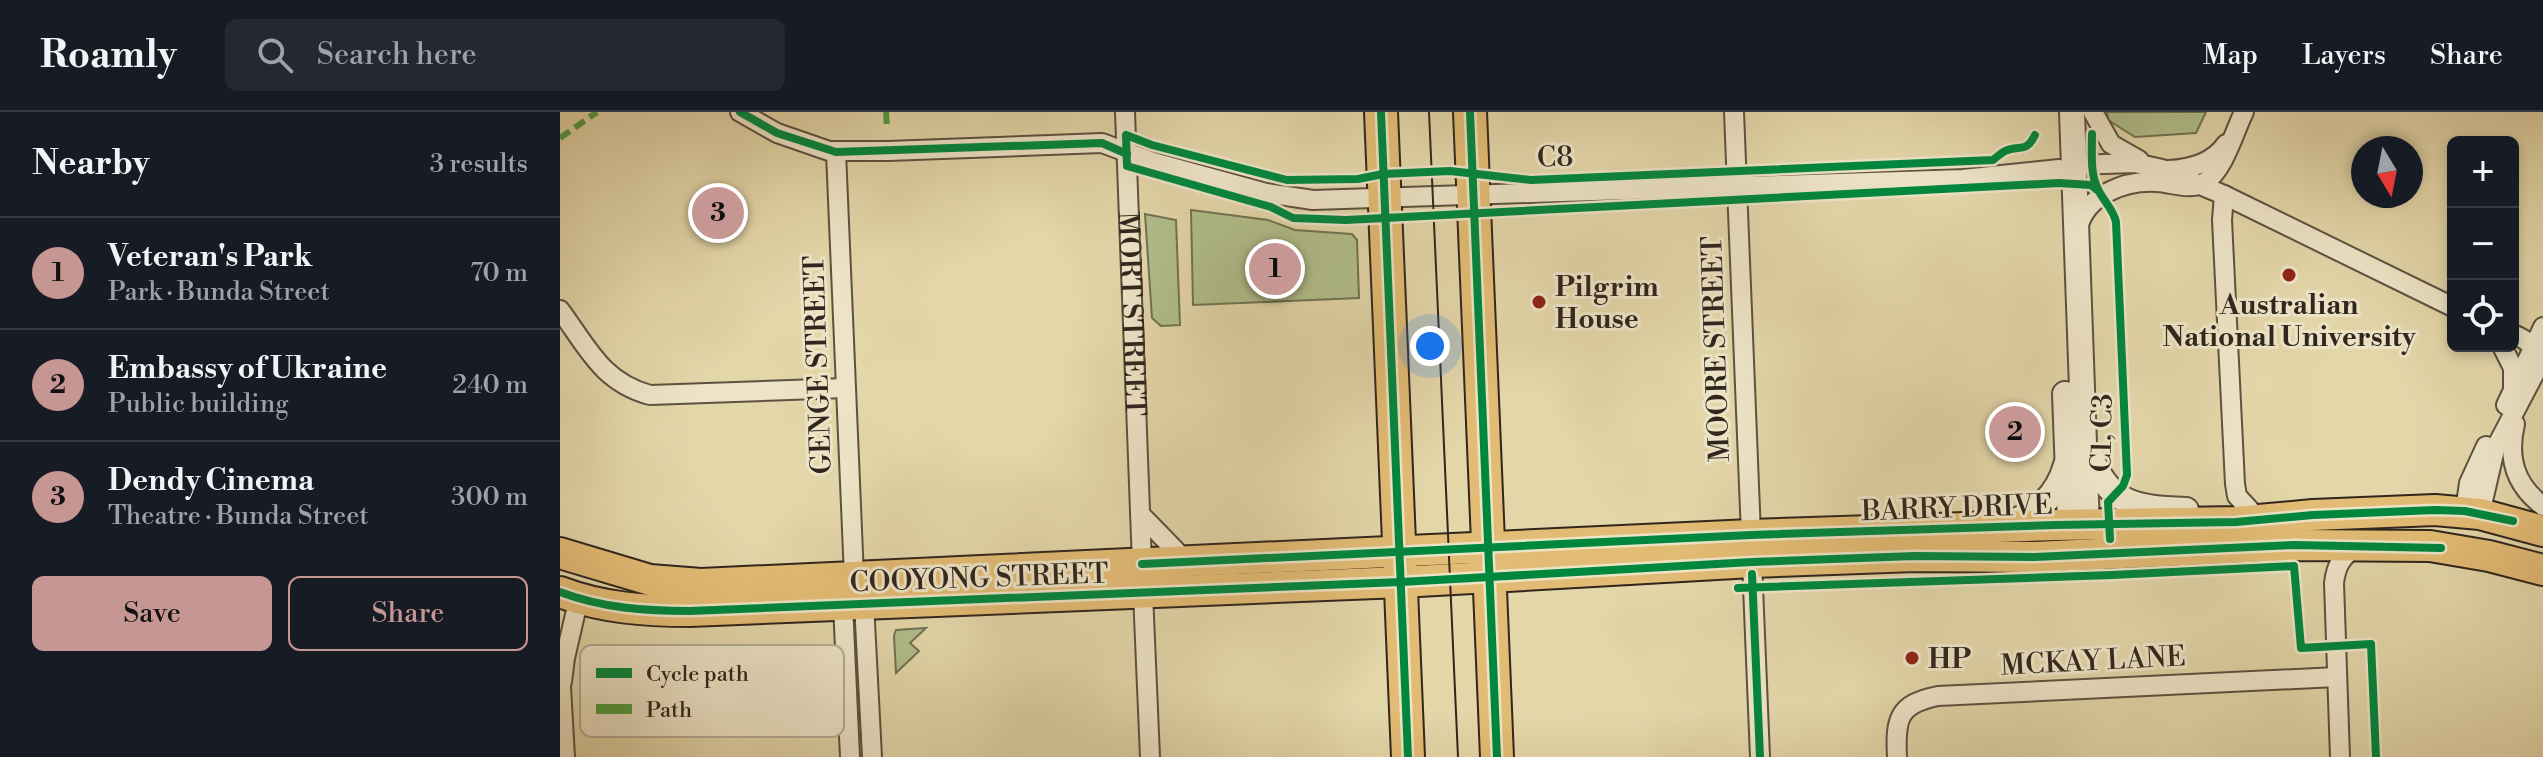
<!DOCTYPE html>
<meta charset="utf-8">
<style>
body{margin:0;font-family:"Libre Bodoni",serif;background:#242831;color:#f1f3f6}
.controls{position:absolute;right:24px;top:24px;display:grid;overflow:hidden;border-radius:12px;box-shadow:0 4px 12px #0003}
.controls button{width:72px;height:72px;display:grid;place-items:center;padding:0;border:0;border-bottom:2px solid #363941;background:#171b24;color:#f1f3f6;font:40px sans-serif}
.compass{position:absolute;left:1791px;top:24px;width:72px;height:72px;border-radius:50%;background:#171b24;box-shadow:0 4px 12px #0003;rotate:170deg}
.you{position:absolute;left:870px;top:234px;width:28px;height:28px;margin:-20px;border:6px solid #fff;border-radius:50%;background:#1a73e8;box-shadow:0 0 0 12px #1a73e833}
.badge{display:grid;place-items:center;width:52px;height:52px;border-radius:50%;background:#c59692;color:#111;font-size:26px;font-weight:700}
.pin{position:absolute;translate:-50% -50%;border:4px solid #fff;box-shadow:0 2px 8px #0006}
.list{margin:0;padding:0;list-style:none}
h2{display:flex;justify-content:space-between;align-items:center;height:104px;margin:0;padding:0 32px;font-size:34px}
h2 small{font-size:26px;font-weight:400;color:#9ea1a6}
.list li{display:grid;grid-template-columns:52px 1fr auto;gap:24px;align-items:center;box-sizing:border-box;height:112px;padding:0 32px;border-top:2px solid #363941}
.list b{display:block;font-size:30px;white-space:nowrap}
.list p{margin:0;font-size:26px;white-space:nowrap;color:#9ea1a6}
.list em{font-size:26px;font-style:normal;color:#9ea1a6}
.actions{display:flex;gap:16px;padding:24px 32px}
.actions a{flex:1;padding:18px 0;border:2px solid #c59692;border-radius:12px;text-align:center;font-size:28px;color:#c59692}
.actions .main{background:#c59692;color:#111}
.icon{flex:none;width:44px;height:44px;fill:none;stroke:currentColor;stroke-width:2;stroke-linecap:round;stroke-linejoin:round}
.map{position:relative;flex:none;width:1983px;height:645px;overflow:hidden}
header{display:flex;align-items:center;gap:48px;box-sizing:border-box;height:112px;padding:0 40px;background:#171b24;border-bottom:2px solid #363941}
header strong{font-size:38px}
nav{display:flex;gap:44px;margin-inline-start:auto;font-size:28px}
.search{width:560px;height:72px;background:#242831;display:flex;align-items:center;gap:20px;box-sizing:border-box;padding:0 28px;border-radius:12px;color:#9ea1a6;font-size:30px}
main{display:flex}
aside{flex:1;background:#171b24}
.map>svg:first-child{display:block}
</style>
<header>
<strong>Roamly</strong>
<div class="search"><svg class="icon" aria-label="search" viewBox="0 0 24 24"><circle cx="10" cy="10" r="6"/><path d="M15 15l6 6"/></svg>Search here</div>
<nav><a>Map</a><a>Layers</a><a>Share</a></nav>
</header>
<main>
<aside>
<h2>Nearby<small>3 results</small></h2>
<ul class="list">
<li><span class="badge">1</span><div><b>Veteran's Park</b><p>Park · Bunda Street</p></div><em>70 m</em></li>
<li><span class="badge">2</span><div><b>Embassy of Ukraine</b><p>Public building</p></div><em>240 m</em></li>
<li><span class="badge">3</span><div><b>Dendy Cinema</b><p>Theatre · Bunda Street</p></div><em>300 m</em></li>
</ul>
<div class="actions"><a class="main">Save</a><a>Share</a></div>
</aside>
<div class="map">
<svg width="1983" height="645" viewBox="0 0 1983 645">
<rect width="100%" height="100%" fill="#e3d6a9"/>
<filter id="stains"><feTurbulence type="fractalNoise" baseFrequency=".0025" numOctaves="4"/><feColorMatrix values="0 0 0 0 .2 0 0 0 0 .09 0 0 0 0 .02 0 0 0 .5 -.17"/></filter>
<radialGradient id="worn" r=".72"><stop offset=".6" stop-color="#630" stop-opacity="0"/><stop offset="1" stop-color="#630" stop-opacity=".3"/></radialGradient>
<g fill="#b0be8b" stroke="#707254" stroke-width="2">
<polygon points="1547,0 1646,0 1636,21 1575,25 1548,8"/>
<polygon points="631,98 708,108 735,118 792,122 797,128 799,186 633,193"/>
<polygon points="585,102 616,108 620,213 601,214 592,206"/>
<polygon points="366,516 350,531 359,539 336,561 334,524 336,518"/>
</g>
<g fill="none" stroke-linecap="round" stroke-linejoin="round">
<defs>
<g id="minor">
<polyline points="180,0 217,21 269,39 328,39 542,31 593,50 706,81 753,88 1403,67 1499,57"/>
<path id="s1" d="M565 0 582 452"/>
<polyline points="1174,0 1191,423"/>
<polyline points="1533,0 1551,32 1579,48"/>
<polyline points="276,40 294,465"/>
<polyline points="1514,53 1575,51 1602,57 1664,83 1893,195"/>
<path d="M1608 58C1631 57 1653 51 1666 32"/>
<polyline points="1664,83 1662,108 1675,372 1677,384 1690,398"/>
<path d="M1518 116C1526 83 1565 68 1597 70 1613 71 1630 79 1645 70 1664 58 1674 20 1684 0"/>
<path d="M0 198C28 236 42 270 90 283L285 276"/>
<polyline points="1942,234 1953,256 1953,274"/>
<polyline points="1946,293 1983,215"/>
<path d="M1955 312C1947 346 1955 373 1983 394"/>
<polyline points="1905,399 1909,371 1926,334"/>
<polyline points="580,402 621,444 631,447"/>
<path d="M1920 402 1935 337 1977 257C1979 237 1970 229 1953 222"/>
<polyline points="1192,450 1200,645"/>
<polyline points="583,481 590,645"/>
<polyline points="304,491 312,645"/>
<polyline points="283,492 290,645"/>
<polyline points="0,558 5,645"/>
<polyline points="2,570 5,546 17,494 11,484 7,487"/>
<path d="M1337 645C1335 607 1338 592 1378 584L1777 565"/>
<path d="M1780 645 1774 471C1776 454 1782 442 1799 435"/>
</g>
<g id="tertiary">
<polyline points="1512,0 1527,414"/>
<polyline points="1505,282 1510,414"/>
<path d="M1530 342C1548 393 1576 396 1626 398"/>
<path d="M1448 411C1477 403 1498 382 1506 353"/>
</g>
<g id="primary">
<polyline points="0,441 90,468 141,472 1191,423 1495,413 1676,410 1753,403 1875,398 1920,402 1983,419"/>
<path d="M0 480C42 496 85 499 130 499L841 470 1192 450 1355 444 1475 445 1734 433 1870 434 1929 444 1983 458"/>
</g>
<g id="trunk">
<polyline points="821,0 848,645"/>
<polyline points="910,0 937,645"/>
</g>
</defs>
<use href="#minor" stroke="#5d5241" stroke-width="22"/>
<use href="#tertiary" stroke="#5d5241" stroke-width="28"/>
<use href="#primary" stroke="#30261e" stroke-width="34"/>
<use href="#trunk" stroke="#30261e" stroke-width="36"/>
<use href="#minor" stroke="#ede4c7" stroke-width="18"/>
<use href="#tertiary" stroke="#ede4c7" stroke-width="24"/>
<use href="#primary" stroke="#e2bb74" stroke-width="30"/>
<use href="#trunk" stroke="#e2bb74" stroke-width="32"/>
<polyline stroke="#30261e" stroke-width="2" points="869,0 898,645"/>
<g stroke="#509c3f" stroke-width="6" stroke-dasharray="12 6" stroke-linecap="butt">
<polyline points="326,0 327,16"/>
<polyline points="0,26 37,0"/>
</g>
<defs>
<g id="cycleway">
<polyline points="180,0 217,21 276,40 542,31 567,42"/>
<polyline points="821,0 848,645"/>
<polyline points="910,0 937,645"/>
<path d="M1532 22C1532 39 1530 60 1537 75 1542 88 1553 96 1556 110L1567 363 1563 374 1548 390 1550 427"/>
<path d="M1475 23C1466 42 1459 32 1445 39 1441 41 1437 45 1433 48L971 68 890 59 823 62 798 67 727 68 592 33 566 23 567 54 711 95 733 106 786 108 1499 71 1531 73 1537 78"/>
<polyline points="582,452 1191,423 1495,413 1676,410 1753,403 1875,398 1905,399 1953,409"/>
<polyline points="1192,462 1200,645"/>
<polyline points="1178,476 1552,463 1734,454 1741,536 1811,532 1816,645"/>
<path d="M0 480C42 496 85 499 130 499L841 470 1192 450 1355 444 1475 445 1734 433 1881 436"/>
</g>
</defs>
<use href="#cycleway" stroke="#ede4c7" stroke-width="13"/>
<use href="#cycleway" stroke="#00873e" stroke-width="8"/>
</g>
<g fill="#8f2418" stroke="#ede4c7" stroke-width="3">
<circle cx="1729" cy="163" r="8"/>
<circle cx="979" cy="190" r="8"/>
<circle cx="1352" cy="546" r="8"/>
</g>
<g text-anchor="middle" stroke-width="6" stroke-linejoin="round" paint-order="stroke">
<g font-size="28" fill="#30261e" stroke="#ede4c7">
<text transform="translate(995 44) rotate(-2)" y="10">C8</text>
<text dy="10" stroke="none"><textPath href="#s1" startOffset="202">MORT STREET</textPath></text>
<text transform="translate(1155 237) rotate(-92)" y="10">MOORE STREET</text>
<text transform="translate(257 253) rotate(-92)" y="10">GENGE STREET</text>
<text transform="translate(1541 321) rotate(-89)" y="10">C1, C3</text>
<text transform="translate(1397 395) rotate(-2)" y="10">BARRY DRIVE</text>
<text transform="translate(419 465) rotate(-2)" y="10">COOYONG STREET</text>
<text transform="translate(1533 548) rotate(-3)" y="10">MCKAY LANE</text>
</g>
<g font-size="28" font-weight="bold" fill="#30261e" stroke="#ede4c7" text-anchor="start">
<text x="995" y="184">Pilgrim<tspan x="995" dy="32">House</tspan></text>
<text x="1729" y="202" text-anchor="middle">Australian<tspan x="1729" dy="32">National University</tspan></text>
<text x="1368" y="556">HP</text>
</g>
</g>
<rect x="20" y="533" width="264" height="92" rx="12" fill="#ede4c7" stroke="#b4ab94" stroke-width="2"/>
<rect x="36" y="556" width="36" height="10" fill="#00873e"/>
<rect x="36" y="592" width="36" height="10" fill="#509c3f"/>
<g font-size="22" fill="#30261e">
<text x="86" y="569">Cycle path</text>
<text x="86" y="605">Path</text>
</g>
<rect width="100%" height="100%" filter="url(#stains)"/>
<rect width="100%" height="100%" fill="url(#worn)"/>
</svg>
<div class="controls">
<button>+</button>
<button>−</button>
<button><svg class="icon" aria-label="locate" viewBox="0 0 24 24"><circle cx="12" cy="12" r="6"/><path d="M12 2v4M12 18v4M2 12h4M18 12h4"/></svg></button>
</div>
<svg class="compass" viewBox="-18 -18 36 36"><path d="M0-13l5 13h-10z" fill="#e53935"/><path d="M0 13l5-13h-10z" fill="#9ea1a6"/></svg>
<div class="you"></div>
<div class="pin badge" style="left:715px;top:157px">1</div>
<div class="pin badge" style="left:1455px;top:320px">2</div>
<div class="pin badge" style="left:158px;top:101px">3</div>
</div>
</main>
